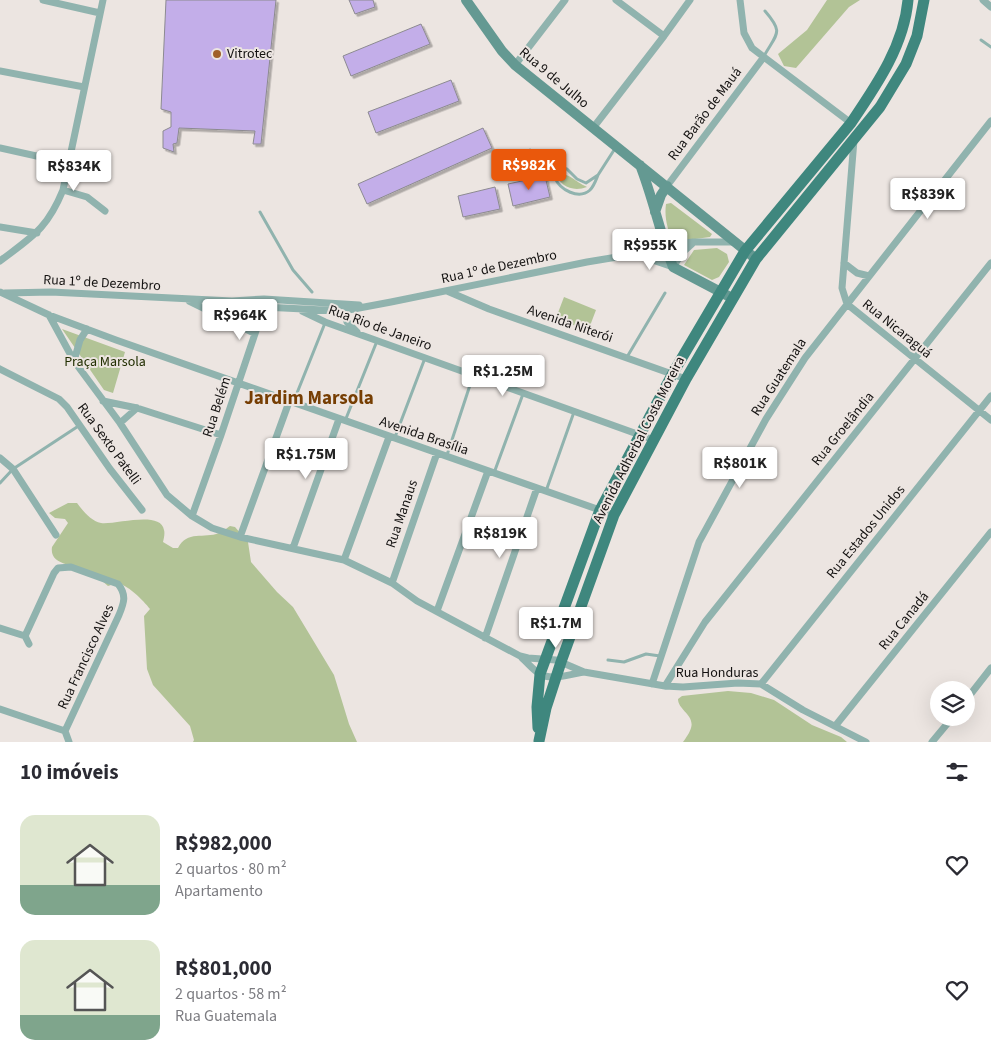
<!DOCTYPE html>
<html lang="pt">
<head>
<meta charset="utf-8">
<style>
	:root { --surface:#fff; --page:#f2f2f3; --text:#2b2b33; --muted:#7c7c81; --accent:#ea580c }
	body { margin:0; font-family:"Source Sans 3",sans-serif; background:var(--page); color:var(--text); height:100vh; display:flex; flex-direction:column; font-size:19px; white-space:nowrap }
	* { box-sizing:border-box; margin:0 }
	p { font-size:16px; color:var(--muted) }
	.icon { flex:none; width:28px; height:28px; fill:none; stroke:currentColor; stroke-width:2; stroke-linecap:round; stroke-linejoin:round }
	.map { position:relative; height:742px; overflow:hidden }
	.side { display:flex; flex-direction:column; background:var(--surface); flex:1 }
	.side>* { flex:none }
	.controls { position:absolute; left:930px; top:681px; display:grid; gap:10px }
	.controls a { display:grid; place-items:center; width:45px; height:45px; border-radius:50%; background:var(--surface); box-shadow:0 5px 20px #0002; font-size:25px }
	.price { position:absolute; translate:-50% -42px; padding:0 11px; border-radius:5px; background:#fff; color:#222; font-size:16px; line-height:32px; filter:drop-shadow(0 1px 2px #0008) }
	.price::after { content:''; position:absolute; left:50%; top:30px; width:15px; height:11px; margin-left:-8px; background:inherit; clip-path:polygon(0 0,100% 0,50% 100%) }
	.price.current { background:var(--accent); color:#fff }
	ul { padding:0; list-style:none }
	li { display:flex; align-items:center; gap:15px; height:125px; padding:0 20px }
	li span { display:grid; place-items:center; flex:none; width:140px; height:100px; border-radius:15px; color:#555 }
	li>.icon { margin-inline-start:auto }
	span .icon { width:60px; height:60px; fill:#fffc; stroke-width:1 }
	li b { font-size:21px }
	h2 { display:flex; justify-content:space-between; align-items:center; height:60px; padding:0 20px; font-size:21px }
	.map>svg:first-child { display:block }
	.green { fill:#b2c396 }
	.building { fill:#c3aee9; stroke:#8c8a90; filter:url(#shadow) }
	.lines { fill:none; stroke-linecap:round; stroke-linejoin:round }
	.lane { stroke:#90b3ae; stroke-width:3 }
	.street { stroke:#90b3ae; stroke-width:7 }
	.secondary { stroke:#649992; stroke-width:10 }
	.primary { stroke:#3f877e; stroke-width:11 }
	.poi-dot { fill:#a06029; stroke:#ece5e1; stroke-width:2 }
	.labels { text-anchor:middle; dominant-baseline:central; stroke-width:4; stroke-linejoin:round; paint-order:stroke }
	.poi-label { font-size:14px; fill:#141211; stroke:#ece5e1; text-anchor:start }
	.street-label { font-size:14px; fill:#141211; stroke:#ece5e1 }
	.park-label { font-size:14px; fill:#222f02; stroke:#ece5e1 }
	.district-label { font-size:19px; font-weight:bold; fill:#763e03; stroke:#ece5e1 }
</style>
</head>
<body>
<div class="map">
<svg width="991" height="742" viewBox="0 0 991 742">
	<defs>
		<filter id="shadow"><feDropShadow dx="2.5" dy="2.5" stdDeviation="0" flood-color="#0004"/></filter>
	</defs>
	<rect width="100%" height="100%" fill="#ece5e1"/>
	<path class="green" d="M827 0H860L849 7 796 68 784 66 778 54 807 30Z
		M555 172C571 174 574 181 587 187 573 192 560 187 555 172Z
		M671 203 712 234 710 237 673 242C668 230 664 218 666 204Z
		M717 248 727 254 729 262 719 277 712 280 684 265 694 250Z
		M564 297 596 310 588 331 556 318Z
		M62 329 125 352 113 393 104 390Z
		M68 503H77C83 511 91 521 101 523 115 525 161 510 164 530 165 533 164 538 163 542L173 548H178C187 530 204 539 219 533 223 532 227 528 230 526L235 527 248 542 251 562 277 592 293 607 334 675 349 724 357 742H193L194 740 190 726 153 685 147 669 144 616 150 609C144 601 126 583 116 583 116 583 109 586 108 586 102 581 95 575 88 571 77 564 49 567 52 547L68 523 65 519 55 518 49 513Z
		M728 691 751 693 774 700 812 725 841 737 847 742H683C686 738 690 732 691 728 695 715 678 710 678 699L682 696Z"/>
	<path class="building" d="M166 0H276L261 144H253L255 131 179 128 177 143 173 144 174 152 163 148V131L171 127V112L161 109Z
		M349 0H373L375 7 355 14Z
		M421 24 430 44 351 76 343 56Z
		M451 80 459 101 376 133 368 112Z
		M483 128 492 148 367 204 358 184Z
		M545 176 550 197 513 206 508 184Z
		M495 187 500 209 463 217 458 196Z"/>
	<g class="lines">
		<path class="lane" d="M981 40 991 47
			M764 56C777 33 784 33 765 11
			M530 150 553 166 567 169 577 179 586 183 598 175 616 147
			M553 166C553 170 553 175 555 178 560 190 579 200 590 190 594 186 596 180 598 175
			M260 212 293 270 312 292
			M627 357 665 293
			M293 403 325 323
			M345 421 377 341
			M395 437 425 358
			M447 455 473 376
			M494 473 523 394
			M0 483 13 469 80 425
			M546 491 574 412
			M608 660 624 662 646 654 660 656"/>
		<path class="street" d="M43 0 100 13
			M616 0 664 36
			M740 0 744 33 752 48 851 123
			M983 0 991 7
			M515 65 565 0
			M0 71 84 87
			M593 128 664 36 690 0
			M854 140 842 288 847 304 991 420
			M0 148 68 163
			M667 186 763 58
			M63 190 87 197 105 211
			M0 227 37 233
			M635 254 673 267 682 253 692 244
			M0 261C33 236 47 229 63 190L103 0
			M844 263 857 273 869 276
			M447 291 489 309 686 379
			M0 292 49 315 116 340 614 515
			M5 293 51 292 232 301 264 299 359 305
			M189 301 254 333
			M232 301 264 307 343 311 391 302 587 262 635 254 665 246 693 242H734
			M343 308 347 322 357 332
			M302 311 325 322 654 440
			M49 315 74 361 120 423 167 495 192 516 212 528 240 537 344 560 392 583 417 601 520 656 528 658 556 660 584 672 665 686 683 687 738 683 761 684 803 710 866 742
			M74 361 80 340 87 329
			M0 369 59 399 67 407 110 469 142 510
			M103 401 137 408 221 435
			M120 423 137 408
			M0 458 13 469 56 535
			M192 516 221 435 264 307 267 306
			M240 537 289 402
			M293 548 339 419
			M344 560 389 437
			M392 583 437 453
			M437 611 488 471
			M0 628 25 636
			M485 638 537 488
			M29 644 25 636 54 573 58 568 71 567 118 584C127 595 124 603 119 615L65 731 69 742
			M522 658C528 663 533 670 540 674 551 681 572 674 584 672
			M652 684 699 542 766 419 805 358 991 121
			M761 684 991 396
			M665 686 705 622 991 263
			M966 700 991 668
			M0 709 65 731
			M836 725 991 532
			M932 742 952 718"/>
		<path class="secondary" d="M466 0 502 51 515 65 756 259
			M640 165C653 198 660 233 673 267L732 298
			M655 212 661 195 667 186"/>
		<path class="primary" d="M538 728 537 707 540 674 600 510 673 373 745 251 851 123C876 86 904 46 908 0
			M539 741 546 708 561 662 614 515 686 379 756 259 880 107 906 64 917 36 924 0"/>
	</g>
	<circle class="poi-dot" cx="217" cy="54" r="5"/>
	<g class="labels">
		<g class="poi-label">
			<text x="227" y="54">Vitrotec</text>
		</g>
		<g class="street-label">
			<text transform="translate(554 78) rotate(40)">Rua 9 de Julho</text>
			<text transform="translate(705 114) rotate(-53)">Rua Barão de Mauá</text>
			<text transform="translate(499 267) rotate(-12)">Rua 1º de Dezembro</text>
			<text transform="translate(102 283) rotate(3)">Rua 1º de Dezembro</text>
			<text transform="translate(570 324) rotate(19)">Avenida Niterói</text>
			<text transform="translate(380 328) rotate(20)">Rua Rio de Janeiro</text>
			<text transform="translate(897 329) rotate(39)">Rua Nicaraguá</text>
			<text transform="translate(779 377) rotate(-57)">Rua Guatemala</text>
			<text transform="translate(217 407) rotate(-72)">Rua Belém</text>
			<text transform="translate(843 429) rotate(-51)">Rua Groelândia</text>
			<text transform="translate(424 436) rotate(19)">Avenida Brasília</text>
			<text transform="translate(639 440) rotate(-63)">Avenida Adherbal Costa Moreira</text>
			<text transform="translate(109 444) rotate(54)">Rua Sexto Patelli</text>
			<text transform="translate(402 514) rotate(-71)">Rua Manaus</text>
			<text transform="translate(866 532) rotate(-51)">Rua Estados Unidos</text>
			<text transform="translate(904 621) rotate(-51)">Rua Canadá</text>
			<text transform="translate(86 657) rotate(-65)">Rua Francisco Alves</text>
			<text x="717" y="673">Rua Honduras</text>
		</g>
		<g class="park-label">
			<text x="105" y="362">Praça Marsola</text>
		</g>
		<g class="district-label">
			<text x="309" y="398">Jardim Marsola</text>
		</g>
	</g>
</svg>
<div class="controls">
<a><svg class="icon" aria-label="layers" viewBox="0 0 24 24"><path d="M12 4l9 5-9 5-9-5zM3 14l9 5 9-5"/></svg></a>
</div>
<b class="price current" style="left:529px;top:191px">R$982K</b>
<b class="price" style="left:74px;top:192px">R$834K</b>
<b class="price" style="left:928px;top:220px">R$839K</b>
<b class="price" style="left:650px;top:271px">R$955K</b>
<b class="price" style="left:240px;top:341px">R$964K</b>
<b class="price" style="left:503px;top:397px">R$1.25M</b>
<b class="price" style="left:306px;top:480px">R$1.75M</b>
<b class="price" style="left:740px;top:489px">R$801K</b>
<b class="price" style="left:500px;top:559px">R$819K</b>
<b class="price" style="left:556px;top:649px">R$1.7M</b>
</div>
<section class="side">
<h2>10 imóveis<svg class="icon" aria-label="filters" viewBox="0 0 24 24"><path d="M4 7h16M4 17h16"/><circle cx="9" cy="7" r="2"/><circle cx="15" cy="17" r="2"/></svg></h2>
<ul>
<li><span style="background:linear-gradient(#dfe7d0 70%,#7fa58c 0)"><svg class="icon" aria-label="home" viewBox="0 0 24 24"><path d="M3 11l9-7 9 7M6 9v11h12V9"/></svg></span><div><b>R$982,000</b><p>2 quartos · 80 m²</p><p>Apartamento</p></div><svg class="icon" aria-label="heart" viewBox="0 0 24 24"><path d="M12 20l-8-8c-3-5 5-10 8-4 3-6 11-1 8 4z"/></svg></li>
<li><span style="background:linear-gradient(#dfe7d0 75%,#7fa58c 0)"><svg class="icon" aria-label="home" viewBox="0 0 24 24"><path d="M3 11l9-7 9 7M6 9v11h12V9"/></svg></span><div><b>R$801,000</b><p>2 quartos · 58 m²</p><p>Rua Guatemala</p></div><svg class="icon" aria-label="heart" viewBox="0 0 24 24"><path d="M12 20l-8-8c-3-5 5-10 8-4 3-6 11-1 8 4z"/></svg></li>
</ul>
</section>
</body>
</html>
